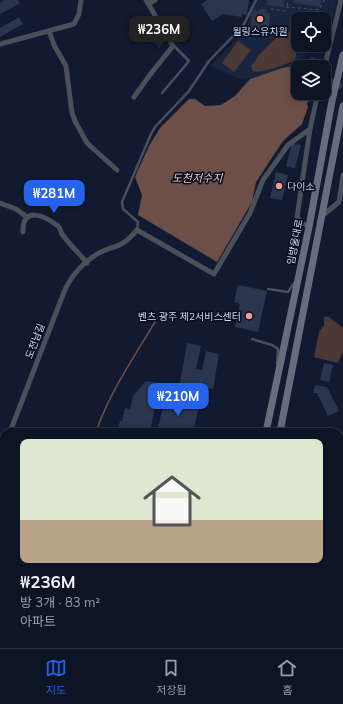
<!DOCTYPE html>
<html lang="ko">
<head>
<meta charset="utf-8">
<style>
	:root { --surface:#0d1424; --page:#1b2131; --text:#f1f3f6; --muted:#9a9ea6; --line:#2d3341; --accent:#2563eb }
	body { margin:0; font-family:Mulish,"Noto Sans KR",sans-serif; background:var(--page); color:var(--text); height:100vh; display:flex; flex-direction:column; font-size:15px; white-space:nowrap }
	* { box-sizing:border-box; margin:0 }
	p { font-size:13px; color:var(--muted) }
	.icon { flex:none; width:22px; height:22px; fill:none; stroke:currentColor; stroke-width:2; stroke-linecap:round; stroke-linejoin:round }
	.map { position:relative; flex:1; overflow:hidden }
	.sheet { position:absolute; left:0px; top:428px; width:343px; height:220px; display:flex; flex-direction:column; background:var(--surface); border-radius:12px 12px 0 0; box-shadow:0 2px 10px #0003,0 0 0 1px var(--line) }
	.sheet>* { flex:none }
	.buttons { position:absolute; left:291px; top:12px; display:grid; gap:8px }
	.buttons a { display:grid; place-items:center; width:40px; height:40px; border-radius:8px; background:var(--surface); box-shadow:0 2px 10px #0003,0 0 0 1px var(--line); font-size:20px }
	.price { position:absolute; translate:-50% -34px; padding:0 9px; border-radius:8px; background:var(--accent); color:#fff; font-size:13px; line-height:26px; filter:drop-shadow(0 1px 2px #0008) }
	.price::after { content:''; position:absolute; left:50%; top:24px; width:12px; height:9px; margin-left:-6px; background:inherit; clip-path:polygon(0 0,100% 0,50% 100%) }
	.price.selected { background:#222; color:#fff }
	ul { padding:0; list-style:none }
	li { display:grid; align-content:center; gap:8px; height:212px; padding:0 20px }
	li+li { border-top:1px solid var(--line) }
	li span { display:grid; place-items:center; height:124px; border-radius:8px; color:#555 }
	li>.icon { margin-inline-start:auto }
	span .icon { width:72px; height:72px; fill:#fffc; stroke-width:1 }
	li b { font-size:17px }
	.menu { display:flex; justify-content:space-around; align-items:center; height:56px; border-top:1px solid var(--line); background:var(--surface); font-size:11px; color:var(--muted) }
	.menu a { display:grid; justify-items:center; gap:2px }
	.menu .selected { color:var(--accent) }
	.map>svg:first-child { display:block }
	.built { fill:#19243f }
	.green { fill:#4c3834 }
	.water { fill:#6c4f49 }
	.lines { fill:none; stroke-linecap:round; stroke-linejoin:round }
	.stream { stroke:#6c4f49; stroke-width:1.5 }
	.building { fill:#2b354e }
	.street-tunnel { stroke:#2e374c; stroke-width:5; stroke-dasharray:5 2.5; stroke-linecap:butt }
	.path { stroke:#4e566a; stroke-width:1; stroke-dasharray:3 3; stroke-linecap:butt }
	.lane { stroke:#4b4f5a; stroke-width:2.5 }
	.street { stroke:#4b4f5a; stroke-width:5 }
	.secondary { stroke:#656d7e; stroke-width:7 }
	.poi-dot { fill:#f49d8c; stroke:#081026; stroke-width:1.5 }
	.labels { text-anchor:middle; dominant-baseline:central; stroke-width:3.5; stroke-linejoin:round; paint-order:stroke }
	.poi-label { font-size:10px; fill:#d3daea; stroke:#081026 }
	.street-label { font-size:10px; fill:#d3daea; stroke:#081026 }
	.water-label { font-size:11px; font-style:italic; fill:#fec2b5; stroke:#081026 }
</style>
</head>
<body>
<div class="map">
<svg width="343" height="648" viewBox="0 0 343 648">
	<rect width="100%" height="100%" fill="#111a30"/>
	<path class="built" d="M256 0H337L332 20 324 38V19H298V45H319L315 48 297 60 293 66 243 80 210 66 247 29 251 9Z
		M339 623 343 624V648H245L246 644 266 647 273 644H339Z
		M148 644H209L208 648H146Z"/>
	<path class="green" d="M283 31 298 32V44L295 60C288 64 260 74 253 71L251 67 258 56Z
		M238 41 251 50 234 72 222 63Z
		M324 317H329L343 328V351L338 363 314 357 319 332 324 325Z"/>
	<path class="water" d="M293 66 297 72 298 93H304L312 97 307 103 308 107 302 124 283 141 256 182 252 202 217 262 138 215 142 195 135 177 149 146 160 128 189 99H195L205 106 221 105 235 96 250 79 282 68Z"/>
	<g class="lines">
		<path class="stream" d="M96 432C110 391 136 354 158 317
			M33 648V644"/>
	</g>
	<path class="building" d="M5 0H18L20 3 0 14V3Z
		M207 0H249L247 15 242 14V17L223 14 212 21 201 4Z
		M267 0H284V7L266 5Z
		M294 0H321L320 7 293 3Z
		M260 9H266L267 13H270L269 26 261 32 250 31 252 10 259 11Z
		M19 17 23 24 0 37V28Z
		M315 57 317 67H312L310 58Z
		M292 143 301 145 295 168 286 166Z
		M276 172 288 175 282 200 270 198Z
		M238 285 267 291 258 332 235 327 240 304 234 302Z
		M187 343 201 346 196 369 202 370 206 351 219 354 213 389 180 383Z
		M324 363 333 365 329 382 320 380Z
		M146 381 156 383 153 397H157L150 432H117L120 421H122L125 408 130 409 133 396Z
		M315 385 327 387 339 411 328 416 317 393H313Z
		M165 398 199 407 193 432H157Z
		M340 624 343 625V632L339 631Z
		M157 644H185L184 648H156Z"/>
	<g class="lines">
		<path class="street-tunnel" d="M325 76 343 88"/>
		<path class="path" d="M287 6 288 0
			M271 9 286 11 287 7 319 10 324 0
			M339 484 343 483
			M339 527H343"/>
		<path class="lane" d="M162 93 189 61 174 46
			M137 230 138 222 123 209 122 202 151 134 155 127 189 91 209 61 243 26 256 0
			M268 289 288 292 294 283
			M252 339 272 345 278 349 277 364
			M339 554 343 555
			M327 644 333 648
			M279 648 292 644"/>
		<path class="street" d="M148 4 155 0
			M49 31 54 45 66 66 72 113 75 121 87 143 117 170
			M0 44 74 24 79 14 81 0
			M324 69 341 0
			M324 76H325
			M134 97 152 72 173 46 146 0
			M0 203 16 209 27 217
			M322 216 339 202 343 175
			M309 227 301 222 297 217 310 129 318 93
			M23 232C22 206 44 215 58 226 61 228 60 231 62 234 69 244 79 253 87 263
			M10 432 64 292C71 275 86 259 103 251 121 244 123 246 137 230L214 274 250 213 263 180 288 145 310 129
			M0 459 4 448
			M0 554H4
			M339 581 343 582
			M86 644V648"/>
		<path class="secondary" d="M266 432 309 227 332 101 343 55
			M280 432 343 106
			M224 648 225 644
			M237 648 238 644"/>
	</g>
	<g class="poi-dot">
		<circle cx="260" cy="19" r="4"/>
		<circle cx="279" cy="186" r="4"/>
		<circle cx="249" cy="316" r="4"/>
	</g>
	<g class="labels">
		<g class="poi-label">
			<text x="260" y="31">윌링스유치원</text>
			<text x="287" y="186" text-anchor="start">다이소</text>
			<text x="241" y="316" text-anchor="end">벤츠 광주 제2서비스센터</text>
		</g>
		<g class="street-label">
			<text transform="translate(295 242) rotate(-79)">임방울대로</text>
			<text transform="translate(35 341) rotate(-69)">도천남길</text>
		</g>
		<g class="water-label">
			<text x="197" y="178">도천저수지</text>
		</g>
	</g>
</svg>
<div class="buttons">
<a><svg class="icon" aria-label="locate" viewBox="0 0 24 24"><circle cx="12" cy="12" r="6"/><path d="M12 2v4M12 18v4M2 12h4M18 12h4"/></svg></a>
<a><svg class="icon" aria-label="layers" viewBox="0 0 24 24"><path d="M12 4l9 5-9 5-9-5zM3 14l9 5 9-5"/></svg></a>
</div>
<b class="price selected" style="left:159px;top:50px">₩236M</b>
<b class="price" style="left:54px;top:214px">₩281M</b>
<b class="price" style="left:178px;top:417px">₩210M</b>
<section class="sheet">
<ul>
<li><span style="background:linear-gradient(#dfe7d0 65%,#b9a48a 0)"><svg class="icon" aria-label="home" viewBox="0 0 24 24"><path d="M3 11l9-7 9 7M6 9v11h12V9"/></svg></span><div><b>₩236M</b><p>방 3개 · 83 m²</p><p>아파트</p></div></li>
</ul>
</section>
</div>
<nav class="menu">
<a class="selected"><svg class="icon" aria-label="map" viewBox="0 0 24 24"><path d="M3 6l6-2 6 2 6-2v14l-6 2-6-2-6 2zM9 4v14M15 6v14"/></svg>지도</a>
<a><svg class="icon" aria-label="saved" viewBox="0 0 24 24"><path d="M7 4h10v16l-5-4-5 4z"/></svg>저장됨</a>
<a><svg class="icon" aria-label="home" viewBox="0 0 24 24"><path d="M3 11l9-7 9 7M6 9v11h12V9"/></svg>홈</a>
</nav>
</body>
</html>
